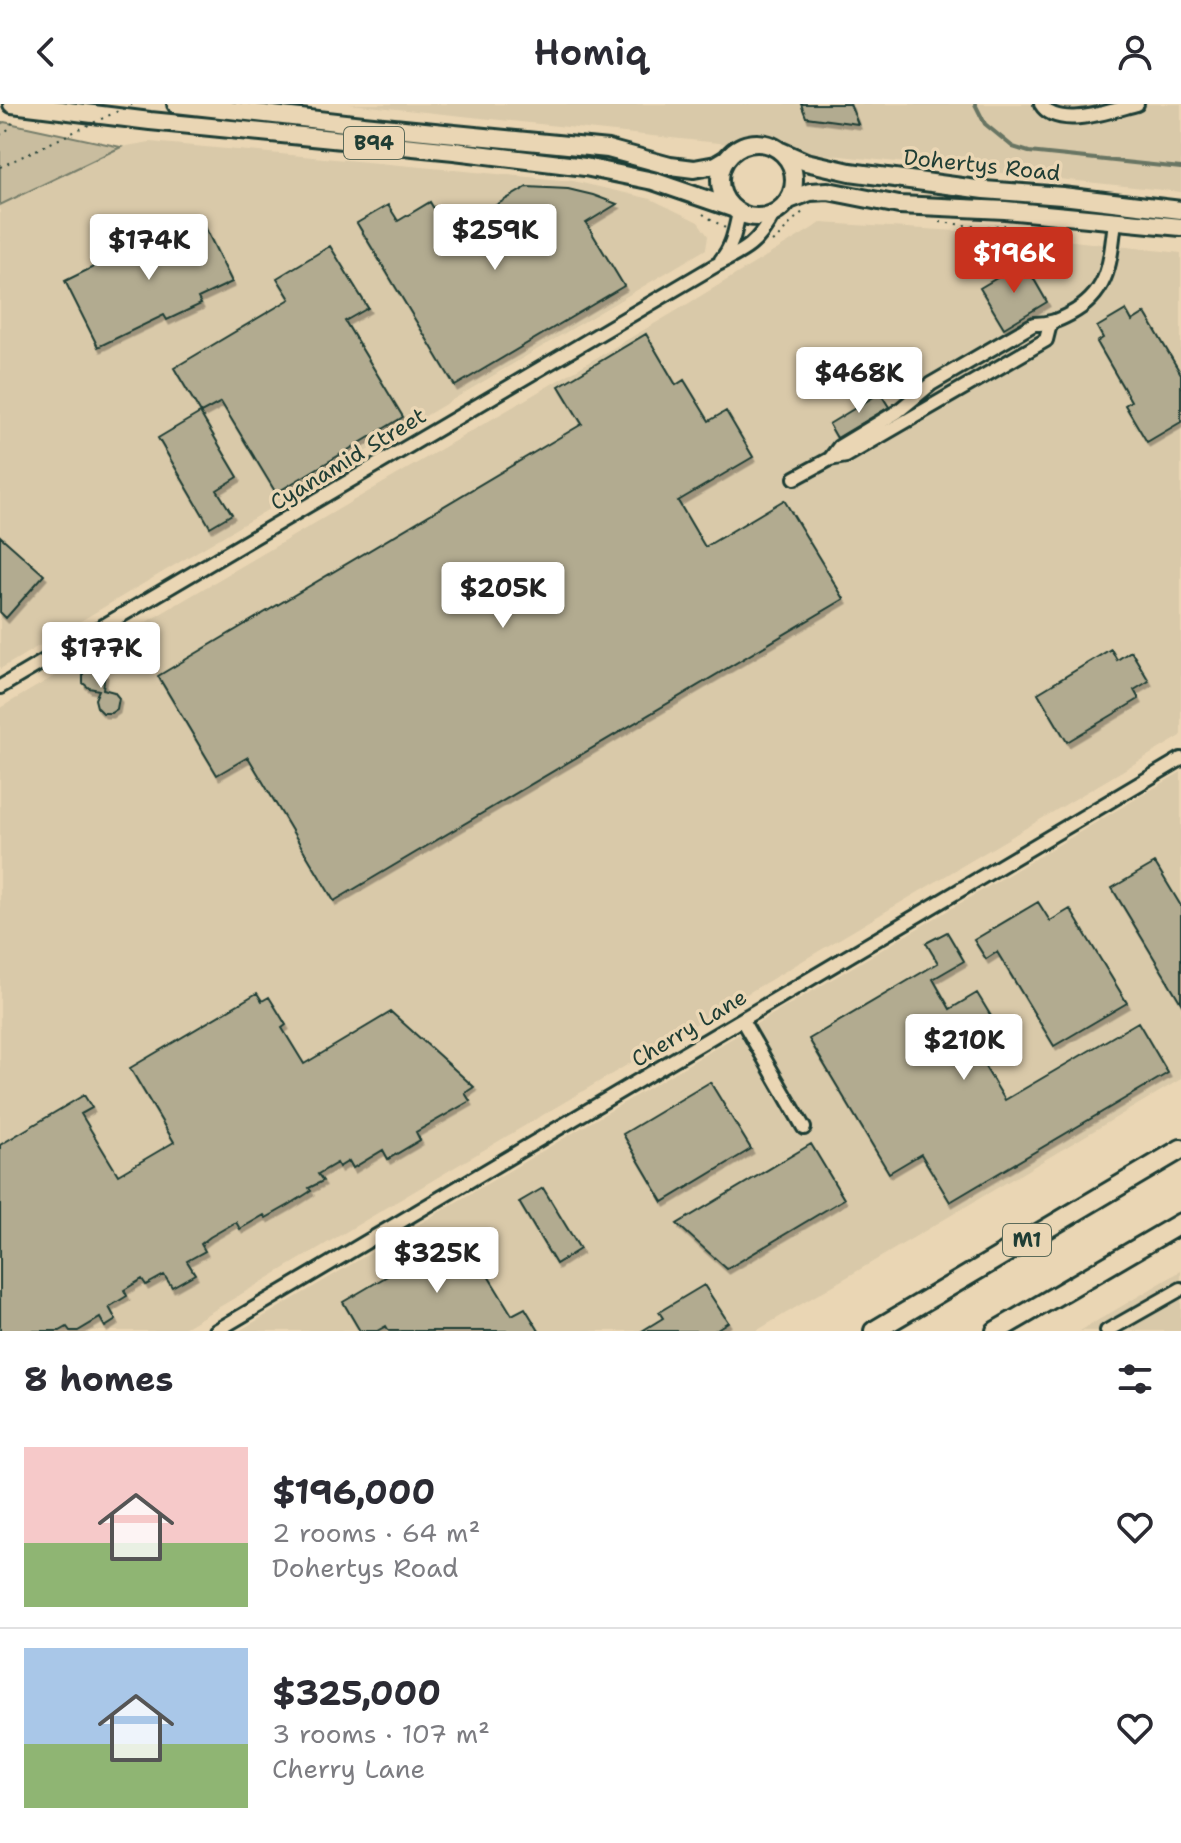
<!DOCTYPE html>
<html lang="en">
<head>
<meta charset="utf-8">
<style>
	:root { --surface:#fff; --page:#f2f2f3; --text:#2b2b33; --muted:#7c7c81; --line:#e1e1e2; --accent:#c8321e }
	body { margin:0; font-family:"Shantell Sans",sans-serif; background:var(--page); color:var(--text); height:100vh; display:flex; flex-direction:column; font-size:30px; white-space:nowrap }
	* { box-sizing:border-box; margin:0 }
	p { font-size:26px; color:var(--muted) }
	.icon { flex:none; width:44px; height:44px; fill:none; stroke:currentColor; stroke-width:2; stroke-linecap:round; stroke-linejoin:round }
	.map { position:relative; height:1227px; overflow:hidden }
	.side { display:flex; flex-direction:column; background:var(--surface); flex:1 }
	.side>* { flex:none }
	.price { position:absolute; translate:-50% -68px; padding:0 18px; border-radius:8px; background:#fff; color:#222; font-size:26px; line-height:52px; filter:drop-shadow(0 2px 4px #0008) }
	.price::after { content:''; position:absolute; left:50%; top:48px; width:24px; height:18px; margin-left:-12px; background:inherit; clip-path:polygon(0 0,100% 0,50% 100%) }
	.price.on { background:var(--accent); color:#fff }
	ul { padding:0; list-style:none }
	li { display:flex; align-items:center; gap:24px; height:200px; padding:0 24px }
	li+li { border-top:2px solid var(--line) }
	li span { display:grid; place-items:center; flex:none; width:224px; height:160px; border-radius:0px; color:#555 }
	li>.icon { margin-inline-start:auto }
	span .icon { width:96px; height:96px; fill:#fffc; stroke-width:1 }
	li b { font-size:34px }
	h2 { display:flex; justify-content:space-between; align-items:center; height:96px; padding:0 24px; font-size:34px }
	header { display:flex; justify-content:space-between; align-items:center; height:104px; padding:0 24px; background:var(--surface); font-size:36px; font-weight:600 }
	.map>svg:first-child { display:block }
	.built { fill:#d9c9a9 }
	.green { fill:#c9bd9f; stroke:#747d6a; stroke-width:2 }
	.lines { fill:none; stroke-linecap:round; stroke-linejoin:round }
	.stream { stroke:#687563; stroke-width:4 }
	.building { fill:#b2ab90; stroke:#1f3d34; stroke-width:2; filter:url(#shadow) }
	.minor-casing { stroke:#1f3d34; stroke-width:18 }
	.major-casing { stroke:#1f3d34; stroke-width:22 }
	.highway-casing { stroke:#1f3d34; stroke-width:24 }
	.path { stroke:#1f3d34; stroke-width:2; stroke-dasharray:2 6; stroke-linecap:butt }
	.minor { stroke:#ead6b4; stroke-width:12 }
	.major { stroke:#ead6b4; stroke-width:16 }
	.highway { stroke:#ead6b4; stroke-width:18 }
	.path-bridge { stroke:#1f3d34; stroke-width:2; stroke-dasharray:2 6; stroke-linecap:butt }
	.labels { text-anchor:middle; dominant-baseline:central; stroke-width:7; stroke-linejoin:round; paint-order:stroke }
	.shield { fill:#ead6b4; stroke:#5c6b5a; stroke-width:2 }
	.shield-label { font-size:20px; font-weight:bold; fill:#1f3d34 }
	.street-label { font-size:22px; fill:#1f3d34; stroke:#ead6b4 }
</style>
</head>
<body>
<header><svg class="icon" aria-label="back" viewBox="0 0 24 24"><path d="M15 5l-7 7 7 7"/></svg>Homiq<svg class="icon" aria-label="person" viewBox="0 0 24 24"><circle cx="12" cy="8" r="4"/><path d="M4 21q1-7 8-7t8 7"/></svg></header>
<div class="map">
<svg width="1181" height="1227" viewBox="0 0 1181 1227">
	<defs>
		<filter id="shadow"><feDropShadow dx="2.5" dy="4.5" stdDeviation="0" flood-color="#0004"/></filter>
	</defs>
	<rect width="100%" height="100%" fill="#ead6b4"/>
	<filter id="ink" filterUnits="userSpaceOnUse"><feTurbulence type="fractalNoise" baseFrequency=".0125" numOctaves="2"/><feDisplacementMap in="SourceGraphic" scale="16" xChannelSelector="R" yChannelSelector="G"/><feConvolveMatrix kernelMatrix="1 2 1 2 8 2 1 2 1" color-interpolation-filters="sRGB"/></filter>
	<g filter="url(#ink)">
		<path class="built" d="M350 0H1181V88Z
			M150 38 573 77 651 95 698 118 708 132 706 145 0 565V101L121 43Z
			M821 119 1010 130 1181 149V632L179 1227H0V604L671 210Z
			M1181 668V975L756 1227H239Z
			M1181 1167V1227H1080Z"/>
		<path class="green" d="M4 18 121 43 0 101V20Z"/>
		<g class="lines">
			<path class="stream" d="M975 0 985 20 1013 43 1029 48 1181 64"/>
		</g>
		<path class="building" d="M801 0H850L858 20 806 13Z
			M527 83 568 85 593 91 617 100 586 119 624 182 455 282 357 119 388 101 398 117 430 98 448 129Z
			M199 111 232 178 198 194 201 200 167 216 164 211 98 243 65 177Z
			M330 142 368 204 345 217 403 313 276 389 221 298 201 309 174 264 290 195 277 174Z
			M1024 158 1047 198 1004 224 980 184Z
			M1126 206 1132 217 1145 209 1181 270V318L1147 338 1125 301 1131 297 1097 238 1103 234 1097 223Z
			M646 230 676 281 684 276 709 317 726 307 753 353 678 397 705 443 784 396 844 495 334 797 248 653 217 671 158 572 582 320 559 282Z
			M880 289 889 303 837 334 829 320Z
			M200 309 238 373 217 386 232 410 210 423 158 334Z
			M0 432 44 471 6 514 0 508Z
			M1111 545 1117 556 1131 547 1149 577 1134 586 1139 595 1067 638 1038 589Z
			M93 561 100 563 105 569 103 585 114 588 119 594 117 605 111 609H103L97 603 95 595 99 586 89 584 83 579V567Z
			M1155 759 1181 802V899L1112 784Z
			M1038 798 1050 817 1070 805 1127 899 1054 942 997 848 986 855 974 836Z
			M947 828 964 857 933 875 950 905 977 889 1003 932 976 948 1005 996 1138 918 1168 969 950 1098 921 1050 889 1069 809 935 938 859 926 839Z
			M257 889 262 897 269 893 286 921 282 924 304 960 391 908 474 983 465 989 470 997 416 1028 420 1036 388 1055 383 1046 353 1064 349 1057 339 1063 337 1059 318 1070 323 1077 309 1084 311 1087 289 1101 266 1114 264 1111 240 1125 236 1118 210 1133 201 1140 205 1147 187 1157 195 1170 172 1183 164 1171 146 1181 142 1175 124 1186 127 1192 109 1203 116 1216 105 1223 100 1214 78 1227H70L67 1223 60 1227H0V1041L84 991 92 1004 81 1010 118 1071 174 1038 130 964Z
			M710 978 751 1045 663 1098 623 1030Z
			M811 1040 844 1095 727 1165 677 1120Z
			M543 1084 580 1145 556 1160 519 1098Z
			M466 1126 486 1160 482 1162 512 1211 525 1204 539 1227H389L386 1222 377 1227H360L343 1198 401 1164 396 1155 414 1144 420 1154Z
			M704 1181 728 1218 714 1227H642L663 1214 659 1208Z"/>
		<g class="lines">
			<g class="minor-casing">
				<path id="minor" d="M1041 0C1057 27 1113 6 1137 0
					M721 156C733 142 735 126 739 109
					M830 355 839 343 897 308 931 280 1034 220C1049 220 1057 217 1070 210 1110 189 1110 157 1115 117
					M795 374 830 355 846 352 1046 236 1050 220
					M0 583 716 161C746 146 758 140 774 109
					M742 916 804 1024
					M216 1227 1181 655
					M1107 1227 1181 1185"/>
			</g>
			<g class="major-casing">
				<path id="major" d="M12 0 150 17 454 47 585 63 653 77 732 104
					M176 0 363 21 608 45 670 62 694 65 716 61 726 55
					M720 76a37 37 0 1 1 74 0a37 37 0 1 1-74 0Z
					M781 47 806 58 850 68 984 86 1062 92 1181 106
					M789 96 810 88 828 87 899 101 1005 106 1181 123"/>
			</g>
			<g class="highway-casing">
				<path id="highway" d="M874 1227 1181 1045
					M996 1227 1181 1119"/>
			</g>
			<path class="path" d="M0 31 10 24 14 14
				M703 110 725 124
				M940 118 981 123 1005 121
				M772 138C785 129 791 115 805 107"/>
			<use href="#minor" class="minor"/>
			<use href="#major" class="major"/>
			<use href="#highway" class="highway"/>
			<path class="path-bridge" d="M0 63 133 0"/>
		</g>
	</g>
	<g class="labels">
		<g class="shield">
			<rect x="344" y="23" width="60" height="32" rx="6"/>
			<rect x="1003" y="1120" width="48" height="32" rx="6"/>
		</g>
		<g class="shield-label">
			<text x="374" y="39">B94</text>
			<text x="1027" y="1136">M1</text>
		</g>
		<g class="street-label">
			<text transform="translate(982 61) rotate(6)">Dohertys Road</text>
			<text transform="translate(348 355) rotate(-31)">Cyanamid Street</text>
			<text transform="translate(689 924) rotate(-31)">Cherry Lane</text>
		</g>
	</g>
</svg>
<b class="price" style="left:495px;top:168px">$259K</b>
<b class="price" style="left:149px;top:178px">$174K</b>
<b class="price on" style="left:1014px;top:191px">$196K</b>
<b class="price" style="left:859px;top:311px">$468K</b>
<b class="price" style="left:503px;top:526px">$205K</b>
<b class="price" style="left:101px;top:586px">$177K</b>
<b class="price" style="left:964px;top:978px">$210K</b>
<b class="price" style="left:437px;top:1191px">$325K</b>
</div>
<section class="side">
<h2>8 homes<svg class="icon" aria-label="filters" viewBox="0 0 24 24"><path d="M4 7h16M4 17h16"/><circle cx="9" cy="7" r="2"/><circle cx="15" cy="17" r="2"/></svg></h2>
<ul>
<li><span style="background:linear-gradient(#f6c9c9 60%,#8fb573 0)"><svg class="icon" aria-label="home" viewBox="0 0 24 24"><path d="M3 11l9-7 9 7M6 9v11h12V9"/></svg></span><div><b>$196,000</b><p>2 rooms · 64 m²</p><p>Dohertys Road</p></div><svg class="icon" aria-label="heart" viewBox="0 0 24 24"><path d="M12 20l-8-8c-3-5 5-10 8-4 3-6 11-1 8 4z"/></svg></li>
<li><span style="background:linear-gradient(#a9c7e8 60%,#8fb573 0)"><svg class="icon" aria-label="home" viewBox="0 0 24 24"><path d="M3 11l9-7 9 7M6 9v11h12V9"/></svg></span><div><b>$325,000</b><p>3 rooms · 107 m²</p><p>Cherry Lane</p></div><svg class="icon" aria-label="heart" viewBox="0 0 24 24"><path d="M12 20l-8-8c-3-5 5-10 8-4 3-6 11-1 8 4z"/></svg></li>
</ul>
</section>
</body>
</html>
